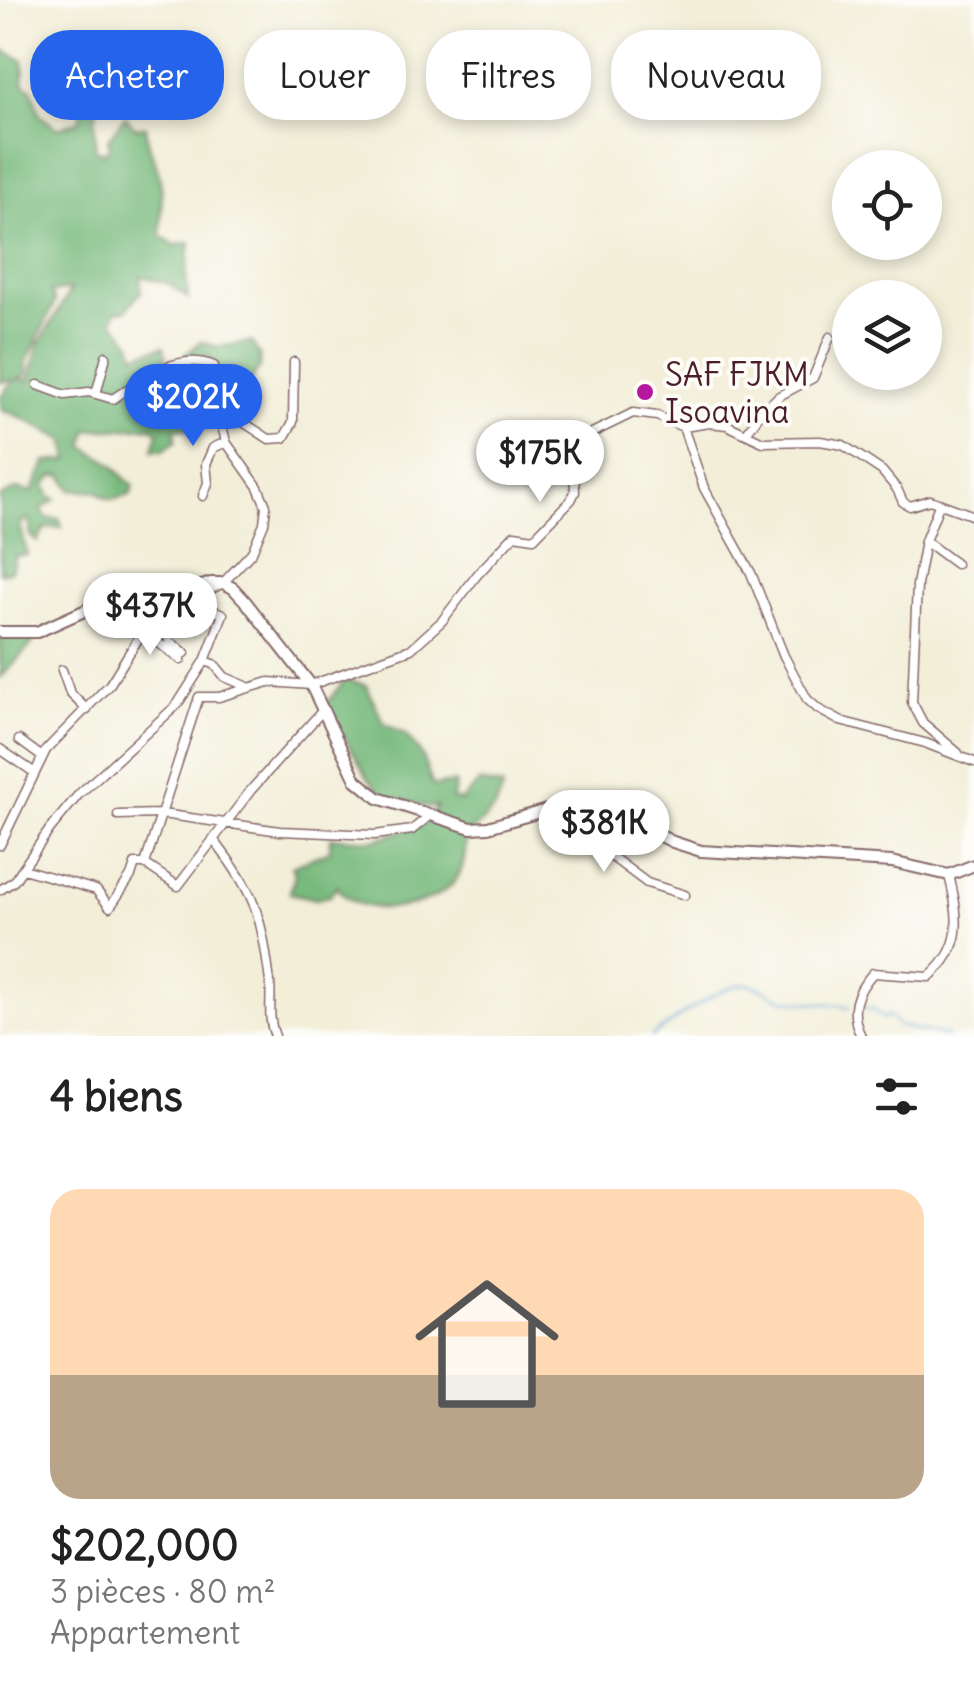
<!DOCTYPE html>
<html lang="fr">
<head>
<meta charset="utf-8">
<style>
	:root { --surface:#fff; --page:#f2f2f2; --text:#222; --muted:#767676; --line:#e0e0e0; --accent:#2563eb }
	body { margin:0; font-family:Delius,sans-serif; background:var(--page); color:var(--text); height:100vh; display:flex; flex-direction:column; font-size:38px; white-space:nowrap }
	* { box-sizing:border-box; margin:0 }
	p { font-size:32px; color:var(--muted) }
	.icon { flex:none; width:55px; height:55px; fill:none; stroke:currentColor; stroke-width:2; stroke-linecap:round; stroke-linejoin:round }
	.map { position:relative; height:1036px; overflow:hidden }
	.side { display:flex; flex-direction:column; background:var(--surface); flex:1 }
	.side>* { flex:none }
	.hud { position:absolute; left:30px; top:30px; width:915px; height:90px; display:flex; gap:20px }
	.buttons { position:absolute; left:832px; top:150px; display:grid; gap:20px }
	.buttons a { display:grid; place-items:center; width:110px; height:110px; border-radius:50%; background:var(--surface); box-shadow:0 5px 15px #0003; font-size:50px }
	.price { position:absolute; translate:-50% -85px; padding:0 22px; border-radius:35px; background:#fff; color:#222; font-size:32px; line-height:65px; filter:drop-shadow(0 2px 5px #0008) }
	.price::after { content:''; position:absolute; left:50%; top:60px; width:30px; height:22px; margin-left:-15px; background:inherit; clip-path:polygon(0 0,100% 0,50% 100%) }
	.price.current { background:var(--accent); color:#fff }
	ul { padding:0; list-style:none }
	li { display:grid; align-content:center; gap:20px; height:530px; padding:0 50px }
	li+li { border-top:2px solid var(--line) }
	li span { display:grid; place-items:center; height:310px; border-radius:30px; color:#555 }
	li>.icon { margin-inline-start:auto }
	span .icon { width:180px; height:180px; fill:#fffc; stroke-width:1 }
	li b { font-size:42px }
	h2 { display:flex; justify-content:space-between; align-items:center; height:120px; padding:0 50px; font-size:42px }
	.pill { padding:0 35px; border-radius:40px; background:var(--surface); box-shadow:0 5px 15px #0003; font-size:35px; line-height:90px }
	.pill.current { background:var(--accent); color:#fff }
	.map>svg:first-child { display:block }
	.forest { fill:#78ba7e; stroke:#616c54; stroke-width:2.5; fill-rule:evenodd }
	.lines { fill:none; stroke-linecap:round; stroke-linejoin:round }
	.stream { stroke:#5fa3d4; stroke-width:2.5 }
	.minor-casing { stroke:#856768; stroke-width:11 }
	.major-casing { stroke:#856768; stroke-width:14 }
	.minor { stroke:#fff; stroke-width:8 }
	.major { stroke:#fff; stroke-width:10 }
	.poi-dot { fill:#b5179e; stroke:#fdfcf7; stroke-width:4 }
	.labels { text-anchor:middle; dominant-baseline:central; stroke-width:8; stroke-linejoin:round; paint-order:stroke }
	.poi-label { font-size:32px; fill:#4a1f2b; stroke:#fdfcf7; text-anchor:start }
</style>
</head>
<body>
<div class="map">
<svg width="974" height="1036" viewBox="0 0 974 1036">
	<rect width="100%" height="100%" fill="#fdfcf7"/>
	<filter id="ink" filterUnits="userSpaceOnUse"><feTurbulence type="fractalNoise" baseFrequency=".01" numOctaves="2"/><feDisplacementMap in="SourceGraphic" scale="20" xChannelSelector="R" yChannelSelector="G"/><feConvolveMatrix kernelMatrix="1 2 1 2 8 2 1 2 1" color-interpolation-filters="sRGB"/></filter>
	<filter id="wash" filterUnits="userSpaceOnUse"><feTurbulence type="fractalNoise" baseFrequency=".0048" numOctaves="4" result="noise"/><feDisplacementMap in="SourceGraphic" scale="40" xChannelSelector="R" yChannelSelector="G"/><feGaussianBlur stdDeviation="2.25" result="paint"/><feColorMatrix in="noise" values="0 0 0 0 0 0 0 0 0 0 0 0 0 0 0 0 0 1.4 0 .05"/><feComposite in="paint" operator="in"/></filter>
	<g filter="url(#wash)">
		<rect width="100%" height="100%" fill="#f2eed8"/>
		<path class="forest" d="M0 49C34 65 21 56 24 85L31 88 40 115 57 128 78 121 83 109 97 111C92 124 97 136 95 149L104 153 110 147 108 139 125 116 134 127H146C146 147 157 161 160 180 164 200 160 216 161 236L175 245 190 243 186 275 188 298 168 283 141 276V292L126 310 116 311 113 321 133 344 135 355 164 346 168 371 180 380 210 383 215 372 209 355 205 354 203 363 188 369 186 354 201 342 218 347 251 342 259 354 260 367 248 385 238 389 231 404 211 410 196 429 175 428 176 441 163 450H153L158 432 152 427 88 430 84 446C93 454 106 458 114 466 121 474 123 479 133 485L131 494C117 501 108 502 97 491L71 490 62 475 53 476 45 485 49 496 56 499 41 509 47 518 59 519 62 527 45 528 37 542 31 536 29 519 20 523 27 555 15 556 11 571 0 573V497L17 489 32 492 46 462 69 460 65 440C45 432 22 414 2 411L0 397 14 380 0 382ZM71 289 38 346 29 381 17 379 26 376 27 361 55 302 51 292Z
			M0 632 26 633 33 643 0 678Z
			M345 680 366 685 384 723 406 735 421 754 433 786 455 783 453 799 461 801 479 782 503 787 496 807 466 838C465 852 465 865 457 878 436 910 359 922 336 886L330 896 316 899 290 893 295 874 292 866 330 851V837L374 840 429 822 437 806 429 808 383 795 366 775 326 704Z"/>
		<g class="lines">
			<path class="stream" d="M858 1007 873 1009 883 1018 889 1016 899 1026 947 1036
				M652 1036C673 1022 721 984 746 984 759 984 769 994 781 998 804 1005 828 1001 850 1007"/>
		</g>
	</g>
	<g filter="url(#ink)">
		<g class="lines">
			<g class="minor-casing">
				<path id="minor" d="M38 385 65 395 89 392 113 399C142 379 178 351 214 366L222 413
					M96 394 106 356
					M683 427 704 488 751 573 784 656 807 699 818 709 840 721 925 743 974 762
					M746 434 759 415 779 396 813 378 830 337
					M203 496 208 483 206 464 213 448 226 442
					M939 505 925 541 917 585 912 702 923 723 958 753
					M925 541 956 564
					M161 615 172 626 169 641 185 653
					M143 631 181 660
					M205 661 214 664 225 677 246 686
					M62 670 70 693 87 710
					M19 740 42 757
					M0 749 35 773
					M537 813 588 839 647 883 685 895
					M118 815 162 814 280 831 375 835 412 830 429 816
					M213 839C256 894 261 914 270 982 272 1001 267 1018 275 1036
					M0 845 46 750 110 684 143 631 165 613 223 583 252 552 264 523 266 506 258 487 226 442 220 417 226 411 269 439 284 438 293 422 294 362
					M145 864 199 697H219L269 682 311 685 411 649 442 621 477 575 514 535 534 538 571 500 575 492 574 468 592 433 633 413 657 416 683 427 710 423 727 425 763 442 820 441 843 445 882 471 897 489 903 502 910 506 930 500 974 516
					M23 869 96 890 110 907 131 876 135 864H145L178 886 251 790 324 709
					M0 890 14 881 50 829 79 794 177 705 205 661 223 614 190 601
					M861 1036C849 1012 855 993 873 973L929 977C965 947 959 917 949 875"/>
			</g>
			<g class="major-casing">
				<path id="major" d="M0 632H37L95 606 155 602 211 583H223L233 588 246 602 311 685 356 780 378 798 471 828 488 827 571 803 592 802 673 842 701 851 892 862 949 875 974 865"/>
			</g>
			<use href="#minor" class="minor"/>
			<use href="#major" class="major"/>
		</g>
	</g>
	<circle class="poi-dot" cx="645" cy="392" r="10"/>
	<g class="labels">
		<g class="poi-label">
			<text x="665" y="374">SAF FJKM<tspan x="665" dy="37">Isoavina</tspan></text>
		</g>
	</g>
</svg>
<div class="buttons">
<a><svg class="icon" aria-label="locate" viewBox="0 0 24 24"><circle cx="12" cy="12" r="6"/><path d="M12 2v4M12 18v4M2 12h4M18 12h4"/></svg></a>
<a><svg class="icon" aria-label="layers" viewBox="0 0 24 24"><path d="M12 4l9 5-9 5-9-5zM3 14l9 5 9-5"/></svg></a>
</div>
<b class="price current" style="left:193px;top:449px">$202K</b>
<b class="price" style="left:540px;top:505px">$175K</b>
<b class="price" style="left:150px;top:658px">$437K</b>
<b class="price" style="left:604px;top:875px">$381K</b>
<div class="hud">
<a class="pill current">Acheter</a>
<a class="pill">Louer</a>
<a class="pill">Filtres</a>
<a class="pill">Nouveau</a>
</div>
</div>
<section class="side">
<h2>4 biens<svg class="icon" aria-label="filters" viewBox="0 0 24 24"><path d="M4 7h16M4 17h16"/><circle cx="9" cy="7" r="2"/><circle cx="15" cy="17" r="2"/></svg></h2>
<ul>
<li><span style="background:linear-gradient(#ffd9b3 60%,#b9a48a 0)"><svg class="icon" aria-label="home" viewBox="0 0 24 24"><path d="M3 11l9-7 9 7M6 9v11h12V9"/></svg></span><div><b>$202,000</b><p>3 pièces · 80 m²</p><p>Appartement</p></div></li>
</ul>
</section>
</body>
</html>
